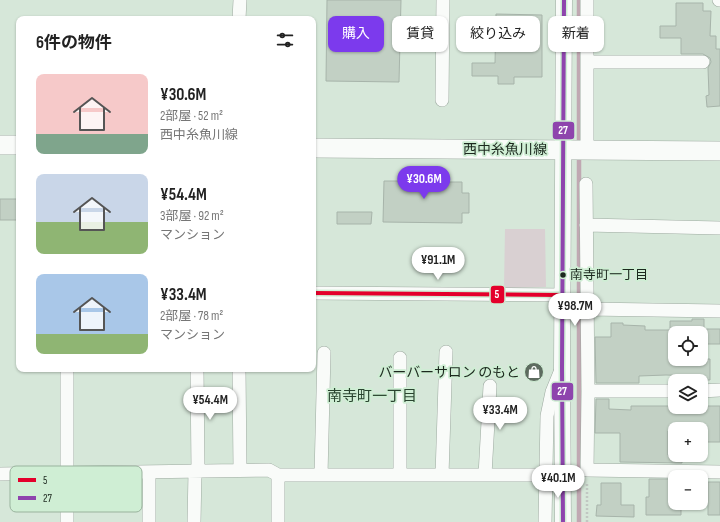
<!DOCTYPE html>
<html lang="ja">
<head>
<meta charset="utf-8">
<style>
	:root { --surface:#fff; --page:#f2f2f2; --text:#222; --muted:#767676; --accent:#7c3aed }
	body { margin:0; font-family:"Sofia Sans Condensed","Noto Sans JP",sans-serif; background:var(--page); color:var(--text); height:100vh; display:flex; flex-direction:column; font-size:15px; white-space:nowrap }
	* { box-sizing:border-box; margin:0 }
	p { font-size:13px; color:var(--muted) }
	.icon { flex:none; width:22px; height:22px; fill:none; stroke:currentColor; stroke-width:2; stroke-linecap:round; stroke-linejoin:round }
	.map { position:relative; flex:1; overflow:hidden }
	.sheet { position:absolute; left:16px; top:16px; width:300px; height:356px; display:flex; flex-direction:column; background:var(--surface); border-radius:8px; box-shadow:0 1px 3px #0004 }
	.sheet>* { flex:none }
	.hud { position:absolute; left:328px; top:16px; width:332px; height:36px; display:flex; gap:8px }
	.fabs { position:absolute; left:668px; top:326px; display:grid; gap:8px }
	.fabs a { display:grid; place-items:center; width:40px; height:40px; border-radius:8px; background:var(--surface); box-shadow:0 1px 3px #0004; font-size:20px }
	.price { position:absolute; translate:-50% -34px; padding:0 9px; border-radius:14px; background:#fff; color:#222; font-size:13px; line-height:26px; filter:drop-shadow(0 1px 2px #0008) }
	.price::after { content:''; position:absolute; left:50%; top:24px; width:12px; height:9px; margin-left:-6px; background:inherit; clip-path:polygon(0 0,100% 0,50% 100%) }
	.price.current { background:var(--accent); color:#fff }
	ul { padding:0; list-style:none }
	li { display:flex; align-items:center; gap:12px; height:100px; padding:0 20px }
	li span { display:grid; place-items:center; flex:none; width:112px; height:80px; border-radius:8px; color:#555 }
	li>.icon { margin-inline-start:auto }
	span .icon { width:48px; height:48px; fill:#fffc; stroke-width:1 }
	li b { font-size:17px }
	h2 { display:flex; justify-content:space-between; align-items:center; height:48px; padding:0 20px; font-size:17px }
	.pill { padding:0 14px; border-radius:8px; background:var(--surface); box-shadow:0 1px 3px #0004; font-size:14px; line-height:36px }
	.pill.current { background:var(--accent); color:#fff }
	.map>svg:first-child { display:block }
	.green { fill:#d9d0d2 }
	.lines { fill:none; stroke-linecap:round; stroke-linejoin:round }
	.stream { stroke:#c0a8b2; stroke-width:4.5 }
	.building { fill:#c2d0c4; stroke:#a7b4aa }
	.minor-casing { stroke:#9daaa0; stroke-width:14 }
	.tertiary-casing { stroke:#9daaa0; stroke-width:17 }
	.secondary-casing { stroke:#9daaa0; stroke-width:20 }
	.path { stroke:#c1c7c2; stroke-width:2.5; stroke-dasharray:2 2; stroke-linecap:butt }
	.minor { stroke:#f9fbf9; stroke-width:13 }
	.tertiary { stroke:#f9fbf9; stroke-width:16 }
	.secondary { stroke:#f9fbf9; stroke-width:19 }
	.bus-1-casing { stroke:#cfeed4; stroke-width:7 }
	.bus-2-casing { stroke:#cfeed4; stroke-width:7 }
	.bus-1 { stroke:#e4002b; stroke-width:4 }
	.bus-2 { stroke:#8e44ad; stroke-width:4 }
	.bus-dot { fill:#1c281e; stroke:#cfeed4; stroke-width:1.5 }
	.labels { text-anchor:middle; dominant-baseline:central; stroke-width:3.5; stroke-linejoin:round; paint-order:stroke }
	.bus-label { font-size:13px; fill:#1c281e; stroke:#cfeed4; text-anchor:start }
	.street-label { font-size:14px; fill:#1c281e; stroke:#cfeed4 }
	.poi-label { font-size:14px; fill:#1c281e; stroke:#cfeed4; text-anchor:end }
	.neighbourhood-label { font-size:15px; fill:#29442f; stroke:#cfeed4 }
	.key { fill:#cfeed4; stroke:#99b39d; stroke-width:1 }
	.key-label { font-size:11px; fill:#1c281e }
	.line-badge { stroke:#cfeed4; stroke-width:1.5 }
	.badge-label { font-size:11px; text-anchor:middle; font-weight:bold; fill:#fff }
</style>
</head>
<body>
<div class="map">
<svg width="720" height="522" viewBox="0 0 720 522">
	<rect width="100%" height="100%" fill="#d6e7d9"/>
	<path class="green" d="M505 229H545L546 287 504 288Z"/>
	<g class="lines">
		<path class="stream" d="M579 146V0
			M579 522V154"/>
	</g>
	<path class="building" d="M327 0H401L399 82 326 81Z
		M676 3H703V11H711L710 36H716V49H720V106L707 107 706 96 709 95 708 68 711 62 710 58 703 54H681V38H660V26H676Z
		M496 14 542 15V77H514V84H498V76H472V63H495Z
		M406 169H433V182H462V193H469V213H462V223L383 222 384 181H406Z
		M0 199H19V220H0Z
		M337 212H372L371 224H337Z
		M692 319H704V329H720V344H701V333H675V359H710V380H699V376L666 375 639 376V383H596L595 337H611V323H623V325L645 326V330H670V321H692Z
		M596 399H609V409L631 410V406H720V442H701V429H675V431H668V455H682V463L620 462V433H595Z
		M649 479H675V503H681V515H646V497H649Z
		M708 482H720V515H708Z
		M601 483H621V505H634V517L596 516 597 505H601Z"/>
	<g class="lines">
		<g class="minor-casing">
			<path id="minor" d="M587 0V151
				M719 0H720
				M239 19 240 0
				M588 62H703
				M442 100 443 0
				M586 184 588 391 587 470 720 472
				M586 225 720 228
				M313 293 562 295
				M587 309 720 311
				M197 369 198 472
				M239 369 240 470
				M588 391H675
				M701 391 720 390
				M0 474 269 470 278 475H545
				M321 475 324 353
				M400 475V358
				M442 475 446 352
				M485 475 490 386
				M67 522V369
				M149 522V473
				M194 522 195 472
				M278 522V475
				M545 522 547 416 552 392 561 370"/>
		</g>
		<g class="tertiary-casing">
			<path id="tertiary" d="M563 522 562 368 564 0"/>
		</g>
		<g class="secondary-casing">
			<path id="secondary" d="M0 145H19
				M313 148 720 151"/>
		</g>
		<path class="path" d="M587 522V483"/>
		<use href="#minor" class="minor"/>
		<use href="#tertiary" class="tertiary"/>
		<use href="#secondary" class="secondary"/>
		<g class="bus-1-casing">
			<path id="bus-1" d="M313 293 562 295"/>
		</g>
		<g class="bus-2-casing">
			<path id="bus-2" d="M563 522 562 368 564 0"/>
		</g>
		<use href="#bus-1" class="bus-1"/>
		<use href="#bus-2" class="bus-2"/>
	</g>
	<defs>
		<g id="shop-disc" transform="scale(1)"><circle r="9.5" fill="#5d6b5f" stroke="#cfeed4"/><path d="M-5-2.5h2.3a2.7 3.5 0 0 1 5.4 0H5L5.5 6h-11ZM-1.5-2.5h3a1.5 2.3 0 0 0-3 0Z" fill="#fff"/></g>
	</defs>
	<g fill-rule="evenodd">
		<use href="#shop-disc" x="534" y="372"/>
	</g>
	<circle class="bus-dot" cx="563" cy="275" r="3.5"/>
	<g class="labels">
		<g class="bus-label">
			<text x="570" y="275">南寺町一丁目</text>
		</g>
		<g class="street-label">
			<text x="505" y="149">西中糸魚川線</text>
		</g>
		<g class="poi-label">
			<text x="520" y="372">バーバーサロン のもと</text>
		</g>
		<g class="neighbourhood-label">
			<text x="372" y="396">南寺町一丁目</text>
		</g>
	</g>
	<rect x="10" y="466" width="132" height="46" rx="6" class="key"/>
	<rect x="18" y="478" width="18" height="4" fill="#e4002b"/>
	<rect x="18" y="496" width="18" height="4" fill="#8e44ad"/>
	<g class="key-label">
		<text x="43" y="484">5</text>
		<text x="43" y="502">27</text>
	</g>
	<g class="line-badge">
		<rect x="552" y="121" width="23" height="19" rx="4" fill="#8e44ad"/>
		<rect x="490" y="285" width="15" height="19" rx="4" fill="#e4002b"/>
		<rect x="551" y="382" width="23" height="19" rx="4" fill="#8e44ad"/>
	</g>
	<g class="badge-label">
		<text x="563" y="134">27</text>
		<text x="497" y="298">5</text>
		<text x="562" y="395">27</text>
	</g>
</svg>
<div class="fabs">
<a><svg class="icon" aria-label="locate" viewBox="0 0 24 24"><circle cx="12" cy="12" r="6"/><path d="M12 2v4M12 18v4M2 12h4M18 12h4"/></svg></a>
<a><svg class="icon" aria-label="layers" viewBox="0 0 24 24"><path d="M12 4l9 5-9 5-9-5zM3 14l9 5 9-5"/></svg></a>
<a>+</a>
<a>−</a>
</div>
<b class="price current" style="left:424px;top:200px">¥30.6M</b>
<b class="price" style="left:438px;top:281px">¥91.1M</b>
<b class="price" style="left:575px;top:327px">¥98.7M</b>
<b class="price" style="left:210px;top:421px">¥54.4M</b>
<b class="price" style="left:500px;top:431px">¥33.4M</b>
<b class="price" style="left:558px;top:499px">¥40.1M</b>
<div class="hud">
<a class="pill current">購入</a>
<a class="pill">賃貸</a>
<a class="pill">絞り込み</a>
<a class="pill">新着</a>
</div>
<section class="sheet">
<h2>6件の物件<svg class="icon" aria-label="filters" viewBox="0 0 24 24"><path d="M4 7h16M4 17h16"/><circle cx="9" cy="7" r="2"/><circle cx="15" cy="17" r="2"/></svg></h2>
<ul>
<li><span style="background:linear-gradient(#f6c9c9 75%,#7fa58c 0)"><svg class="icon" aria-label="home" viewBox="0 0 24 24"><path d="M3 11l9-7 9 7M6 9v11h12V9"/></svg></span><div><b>¥30.6M</b><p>2部屋 · 52 m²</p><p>西中糸魚川線</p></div></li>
<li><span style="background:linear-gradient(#c9d6e8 60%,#8fb573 0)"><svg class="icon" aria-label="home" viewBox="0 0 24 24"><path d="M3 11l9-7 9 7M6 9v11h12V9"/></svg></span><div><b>¥54.4M</b><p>3部屋 · 92 m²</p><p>マンション</p></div></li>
<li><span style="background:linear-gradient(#a9c7e8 75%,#8fb573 0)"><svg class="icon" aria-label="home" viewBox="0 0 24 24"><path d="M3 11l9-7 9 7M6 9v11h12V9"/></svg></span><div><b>¥33.4M</b><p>2部屋 · 78 m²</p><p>マンション</p></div></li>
</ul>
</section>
</div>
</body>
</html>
